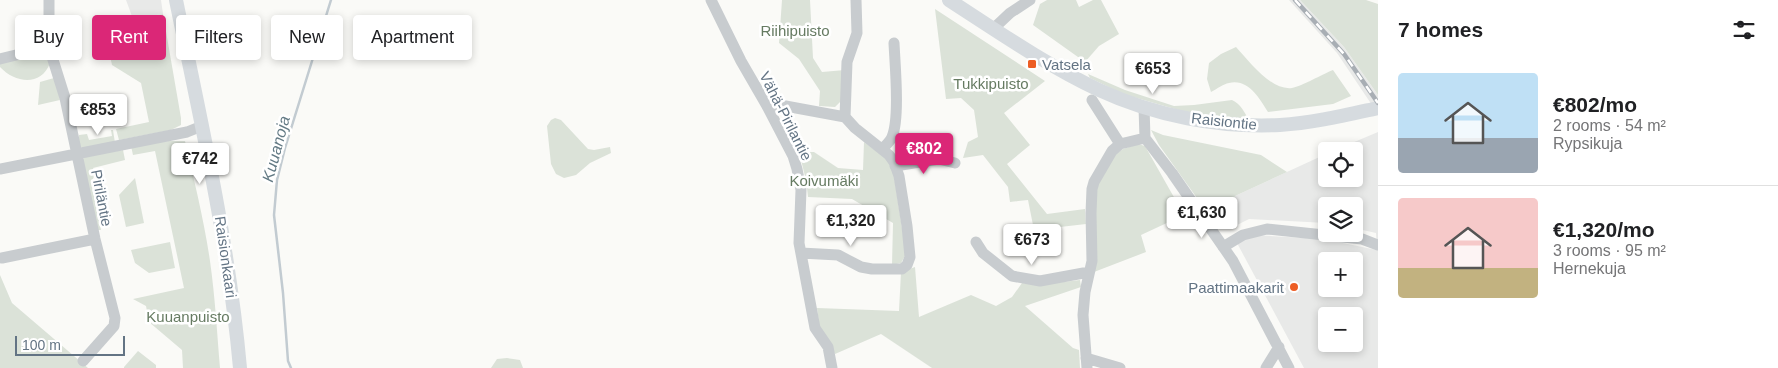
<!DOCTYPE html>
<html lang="en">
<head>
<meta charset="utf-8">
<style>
	:root { --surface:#fff; --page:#f2f2f2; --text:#202124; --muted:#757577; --line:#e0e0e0; --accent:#db2777 }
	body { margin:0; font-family:Helvetica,sans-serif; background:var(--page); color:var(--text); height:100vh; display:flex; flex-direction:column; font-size:19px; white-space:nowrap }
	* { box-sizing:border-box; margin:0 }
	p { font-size:16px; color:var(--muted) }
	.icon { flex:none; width:28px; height:28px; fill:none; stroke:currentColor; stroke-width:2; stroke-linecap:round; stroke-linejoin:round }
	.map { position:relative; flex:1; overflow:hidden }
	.panel { display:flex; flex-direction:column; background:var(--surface); width:400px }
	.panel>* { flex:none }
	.banner { position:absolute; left:15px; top:15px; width:475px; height:45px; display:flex; gap:10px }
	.fabs { position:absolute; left:1318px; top:142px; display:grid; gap:10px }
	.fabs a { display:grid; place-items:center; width:45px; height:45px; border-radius:5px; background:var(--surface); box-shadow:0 2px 8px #0003; font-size:25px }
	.scale { position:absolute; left:15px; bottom:12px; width:110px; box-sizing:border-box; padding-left:5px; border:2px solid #637484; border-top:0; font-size:14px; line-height:18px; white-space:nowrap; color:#637484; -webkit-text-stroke:4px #fff; paint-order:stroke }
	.price { position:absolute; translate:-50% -42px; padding:0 11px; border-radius:5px; background:#fff; color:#222; font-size:16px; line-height:32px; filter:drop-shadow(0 1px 2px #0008) }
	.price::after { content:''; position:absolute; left:50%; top:30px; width:15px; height:11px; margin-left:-8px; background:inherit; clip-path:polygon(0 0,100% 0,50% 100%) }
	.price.selected { background:var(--accent); color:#fff }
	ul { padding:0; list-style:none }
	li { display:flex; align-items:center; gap:15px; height:125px; padding:0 20px }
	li+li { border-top:1px solid var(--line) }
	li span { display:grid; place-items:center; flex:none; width:140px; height:100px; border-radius:5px; color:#555 }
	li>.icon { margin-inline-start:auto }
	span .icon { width:60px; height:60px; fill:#fffc; stroke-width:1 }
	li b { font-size:21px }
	h2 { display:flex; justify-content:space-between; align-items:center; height:60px; padding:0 20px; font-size:21px }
	.pill { padding:0 18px; border-radius:5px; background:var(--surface); box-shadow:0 2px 8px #0003; font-size:18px; line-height:45px }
	.pill.selected { background:var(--accent); color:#fff }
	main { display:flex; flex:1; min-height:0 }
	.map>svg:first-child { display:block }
	.built { fill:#e8e9e8; fill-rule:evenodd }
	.green { fill:#dbe2d8 }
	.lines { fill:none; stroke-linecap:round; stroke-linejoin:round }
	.stream { stroke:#c2cbd1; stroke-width:2.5 }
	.minor { stroke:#c8cccf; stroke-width:11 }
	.major { stroke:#d6dbdf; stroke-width:14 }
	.rail-casing { stroke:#a8aeb4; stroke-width:4.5 }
	.rail { stroke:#fff; stroke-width:2.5; stroke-dasharray:8; stroke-linecap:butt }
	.poi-dot { fill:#ed5e25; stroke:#fff; stroke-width:2 }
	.labels { text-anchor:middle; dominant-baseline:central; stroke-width:5; stroke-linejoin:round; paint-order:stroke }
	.park-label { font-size:15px; fill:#667b62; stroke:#fff }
	.poi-label { font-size:15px; fill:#637484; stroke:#fff; text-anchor:start }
	.street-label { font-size:15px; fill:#637484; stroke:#fff }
	.water-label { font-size:16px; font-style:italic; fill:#637a84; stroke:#fff }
</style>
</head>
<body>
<main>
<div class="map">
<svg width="1378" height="368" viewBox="0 0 1378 368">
	<rect width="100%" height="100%" fill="#fafaf7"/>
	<path class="built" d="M126 0H161L163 14 133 19Z
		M1289 0H1300L1344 47 1378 95V114L1337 53Z
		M1378 132V368H1304L1237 243 1253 235 1323 239 1377 250 1376 233 1354 228V206H1326V223L1249 219 1229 229 1235 196 1326 154V179H1354V151H1333ZM1326 261H1354V289H1326ZM1326 316H1354V344H1326Z"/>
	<path class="green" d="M782 0H810L813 58 822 72 845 70 842 100 835 107 819 106 820 91 799 59 779 43Z
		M1047 0H1076L1079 7 1093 0H1101L1119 34 1099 46 1085 62 1033 25 1040 4Z
		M1300 0H1366L1378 4V95L1344 47Z
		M935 9 1045 81 1004 113 1030 145 1007 164 1047 214 1085 209 1086 224 1034 230 1028 200 1010 202 1008 187 983 155 963 158 968 142 978 137 974 110 961 98 946 99Z
		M163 14 181 118V125L171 130 119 140 116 129 149 122 141 83 112 65 103 25Z
		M1236 47C1249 61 1271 91 1292 88 1302 86 1323 74 1333 70L1351 96 1333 104 1268 112C1260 99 1248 78 1229 83 1223 84 1217 89 1211 92L1207 79 1209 63 1221 54Z
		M42 54 47 57 50 63C41 87 15 83 0 67V62Z
		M1088 74 1125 90 1174 106 1194 105 1232 100C1241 104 1244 112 1249 120L1185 112 1123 94 1090 78Z
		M54 78 56 80 60 100 38 105 40 82Z
		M555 118 561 120 588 149 594 150 610 147 611 153 590 163 576 175 564 178 556 174 551 164 547 126 551 120Z
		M111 130H113L115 143 82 148 79 145V135L87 134 89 140 112 136Z
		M1151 130 1163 135 1261 155 1287 172 1235 196 1228 227 1217 226 1159 145Z
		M168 141H185C194 180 204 220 210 261 215 296 217 332 220 368H183L182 350 149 322 146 306 133 299 184 288 155 151 133 155 131 146Z
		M864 142 892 163 906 254 901 263 892 265 893 223 852 199 808 197 806 180 799 152H814L838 168 863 170Z
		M1138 144 1145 146 1184 215 1141 235 1146 252 1094 272 1095 192 1105 169 1113 156 1123 149Z
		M123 150 125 160 93 168 95 174 92 181 101 230H96L82 160 86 156Z
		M135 178 144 223 126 227 119 195Z
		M170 242 175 268 149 273 135 263 131 250Z
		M915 267 919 317 971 295 996 306 1012 297 1022 283 1037 285 1080 280 1081 287 1025 306 1073 348 1079 350 1080 368H932L881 334 835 354 820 331 817 308 899 311 901 272Z
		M0 275 12 303 88 368H0Z
		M138 351 156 365V368H124V367Z
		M507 358 520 360 523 368H491L497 359Z"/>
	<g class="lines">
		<path class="stream" d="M291 368 288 361 283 293 274 215 277 180 285 148 331 0"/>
		<path class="minor" d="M49 0V47L65 98 95 239 115 318 114 326 83 361
			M711 0 741 61 767 106 793 156 797 169 801 190 799 243 815 328 828 347 832 368
			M993 29 1010 13 1030 0
			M0 59 49 47
			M1092 100 1120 144
			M767 106 780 105 845 117 855 128 889 155 894 162 899 176 907 226 910 257 907 265 902 269H872L861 267 838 255 801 253
			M1144 107 1145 138 1172 173 1233 261 1289 368
			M845 117 847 62 857 33 856 0
			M882 149C886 145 890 142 892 137 900 118 895 65 894 43
			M895 166 939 159 955 163
			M0 169 187 132 202 126
			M976 242 983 253 1012 276 1040 281 1089 272
			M1223 247 1243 235 1267 229 1362 239 1378 245
			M2 258 95 239
			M1086 358 1120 368
			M1087 368 1083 315 1085 292 1092 261 1091 213 1092 189 1094 182 1112 151 1120 144 1145 138
			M1266 368 1279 347"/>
		<path class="major" d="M176 0C201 122 229 244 240 368
			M949 0C997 31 1046 65 1099 90 1155 116 1219 128 1280 125 1313 123 1346 115 1378 108"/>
		<g class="rail-casing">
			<path id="rail" d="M1295 0 1344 54 1378 103"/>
		</g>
		<use href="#rail" class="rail"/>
	</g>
	<g class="poi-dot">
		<rect x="1027" y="59" width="10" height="10" rx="2.5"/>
		<circle cx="1294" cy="287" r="5"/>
	</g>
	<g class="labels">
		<g class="park-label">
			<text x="795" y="30">Riihipuisto</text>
			<text x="991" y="83">Tukkipuisto</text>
			<text x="824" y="180">Koivumäki</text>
			<text x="188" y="316">Kuuanpuisto</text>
		</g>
		<g class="poi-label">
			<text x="1042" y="64">Vatsela</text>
			<text x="1284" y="287" text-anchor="end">Paattimaakarit</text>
		</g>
		<g class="street-label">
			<text transform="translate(786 116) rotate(63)">Vähä-Pirilantie</text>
			<text transform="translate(1224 121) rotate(6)">Raisiontie</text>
			<text transform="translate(102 198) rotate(79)">Piriläntie</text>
			<text transform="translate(226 257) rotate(82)">Raisionkaari</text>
		</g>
		<g class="water-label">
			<text transform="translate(276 149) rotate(-75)">Kuuanoja</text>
		</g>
	</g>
</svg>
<div class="fabs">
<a><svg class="icon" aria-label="locate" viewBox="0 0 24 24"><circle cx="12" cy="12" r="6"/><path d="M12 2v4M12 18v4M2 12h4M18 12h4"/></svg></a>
<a><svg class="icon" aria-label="layers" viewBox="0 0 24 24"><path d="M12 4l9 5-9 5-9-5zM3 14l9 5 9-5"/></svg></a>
<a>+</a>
<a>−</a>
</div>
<div class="scale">100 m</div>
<b class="price" style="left:1153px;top:95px">€653</b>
<b class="price" style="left:98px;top:136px">€853</b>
<b class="price selected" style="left:924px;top:175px">€802</b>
<b class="price" style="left:200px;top:185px">€742</b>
<b class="price" style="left:1202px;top:239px">€1,630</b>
<b class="price" style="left:851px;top:247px">€1,320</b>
<b class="price" style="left:1032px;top:266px">€673</b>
<div class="banner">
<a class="pill">Buy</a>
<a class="pill selected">Rent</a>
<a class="pill">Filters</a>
<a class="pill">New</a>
<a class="pill">Apartment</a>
</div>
</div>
<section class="panel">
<h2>7 homes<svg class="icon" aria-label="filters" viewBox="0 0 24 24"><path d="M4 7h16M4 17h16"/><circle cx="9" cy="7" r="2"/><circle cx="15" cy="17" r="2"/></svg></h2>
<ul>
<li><span style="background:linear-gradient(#bfe0f5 65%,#9aa5b1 0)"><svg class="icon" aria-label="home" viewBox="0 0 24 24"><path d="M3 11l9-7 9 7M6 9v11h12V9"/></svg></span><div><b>€802/mo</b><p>2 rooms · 54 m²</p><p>Rypsikuja</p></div></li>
<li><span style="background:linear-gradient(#f6c9c9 70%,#c2b280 0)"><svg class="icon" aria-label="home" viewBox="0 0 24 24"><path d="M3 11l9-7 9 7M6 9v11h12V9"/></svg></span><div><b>€1,320/mo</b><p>3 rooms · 95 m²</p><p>Hernekuja</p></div></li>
</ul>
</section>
</main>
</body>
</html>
